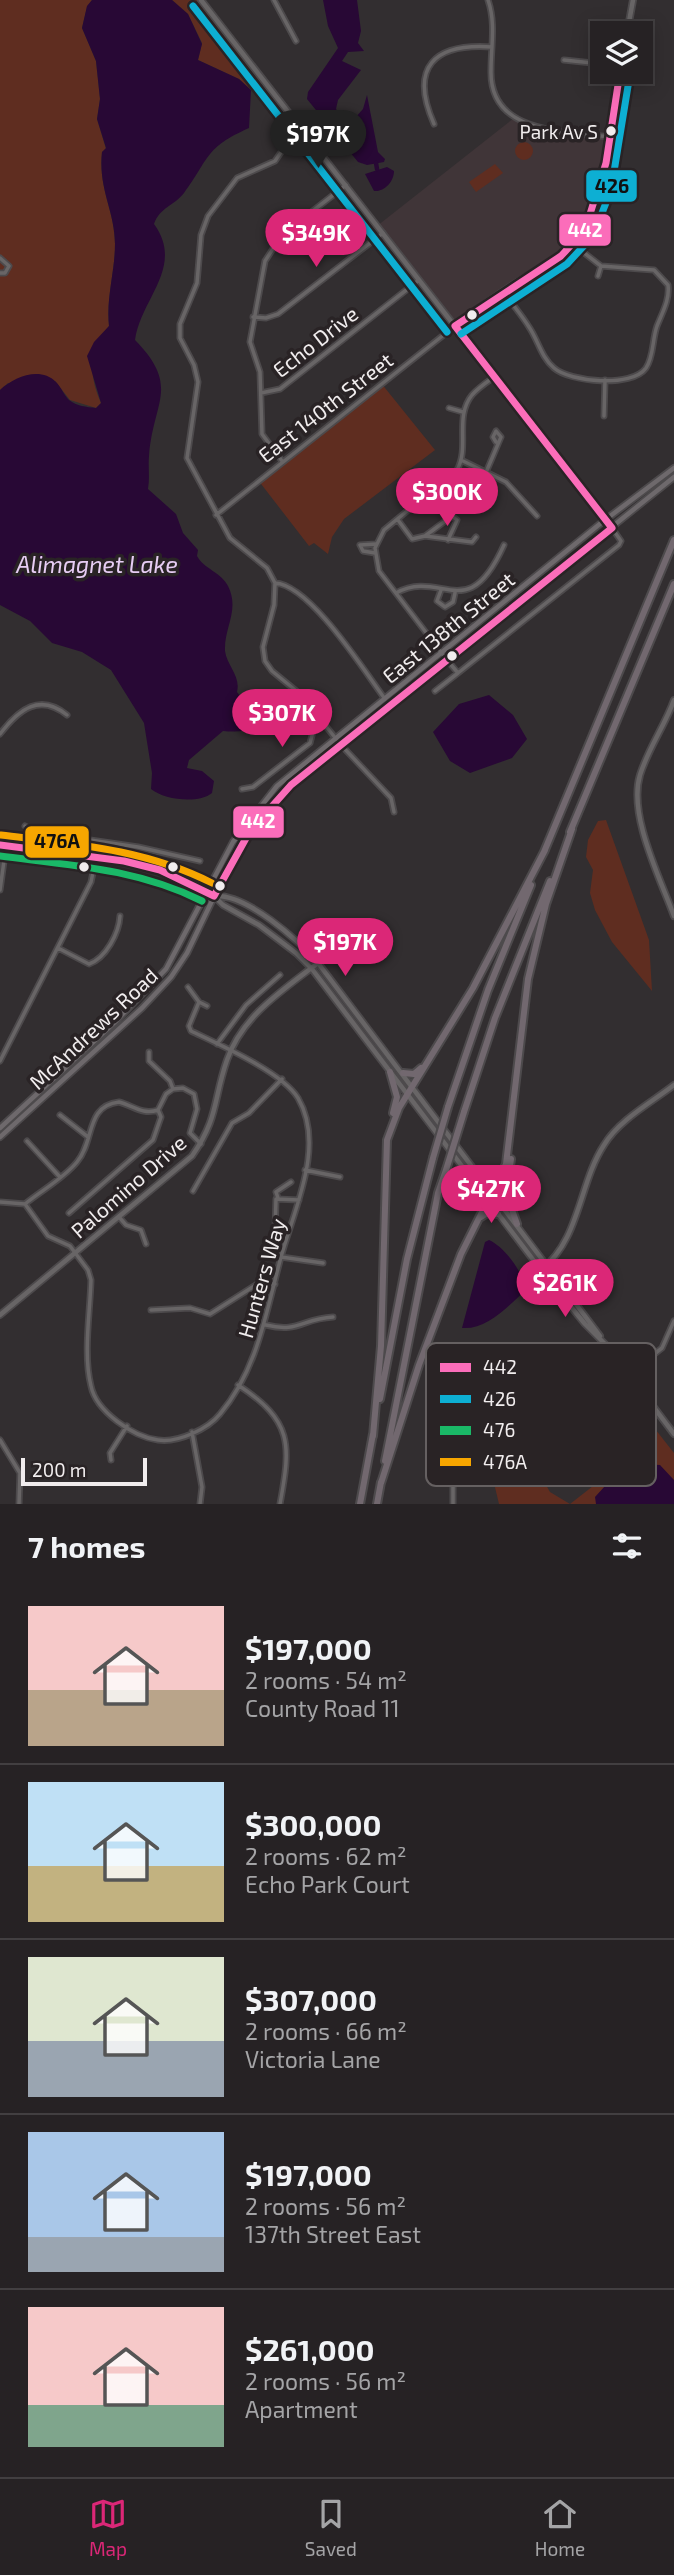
<!DOCTYPE html>
<html lang="en">
<head>
<meta charset="utf-8">
<style>
	:root { --surface:#262224; --page:#322f31; --text:#f1f3f6; --muted:#a4a4a6; --line:#423f41; --accent:#db2777 }
	body { margin:0; font-family:"Exo 2",sans-serif; background:var(--page); color:var(--text); height:100vh; display:flex; flex-direction:column; font-size:26px; white-space:nowrap }
	* { box-sizing:border-box; margin:0 }
	p { font-size:23px; color:var(--muted) }
	.icon { flex:none; width:38px; height:38px; fill:none; stroke:currentColor; stroke-width:2; stroke-linecap:round; stroke-linejoin:round }
	.map { position:relative; height:1504px; overflow:hidden }
	.details { display:flex; flex-direction:column; background:var(--surface); flex:1 }
	.details>* { flex:none }
	.buttons { position:absolute; left:590px; top:21px; display:grid; gap:14px }
	.buttons a { display:grid; place-items:center; width:63px; height:63px; border-radius:0px; background:var(--surface); box-shadow:0 4px 18px #0003,0 0 0 2px var(--line); font-size:35px }
	.scale { position:absolute; left:21px; bottom:18px; width:126px; box-sizing:border-box; padding-left:7px; border:4px solid #f1edee; border-top:0; font-size:19px; line-height:24px; white-space:nowrap; color:#f1edee; -webkit-text-stroke:5px #292325; paint-order:stroke }
	.price { position:absolute; translate:-50% -60px; padding:0 16px; border-radius:24px; background:var(--accent); color:#fff; font-size:23px; line-height:46px; filter:drop-shadow(0 2px 4px #0008) }
	.price::after { content:''; position:absolute; left:50%; top:42px; width:21px; height:16px; margin-left:-10px; background:inherit; clip-path:polygon(0 0,100% 0,50% 100%) }
	.price.active { background:#222; color:#fff }
	ul { padding:0; list-style:none }
	li { display:flex; align-items:center; gap:21px; height:175px; padding:0 28px }
	li+li { border-top:2px solid var(--line) }
	li span { display:grid; place-items:center; flex:none; width:196px; height:140px; border-radius:0px; color:#555 }
	li>.icon { margin-inline-start:auto }
	span .icon { width:84px; height:84px; fill:#fffc; stroke-width:1 }
	li b { font-size:30px }
	h2 { display:flex; justify-content:space-between; align-items:center; height:84px; padding:0 28px; font-size:30px }
	.tab-bar { display:flex; justify-content:space-around; align-items:center; height:98px; border-top:2px solid var(--line); background:var(--surface); font-size:19px; color:var(--muted) }
	.tab-bar a { display:grid; justify-items:center; gap:4px }
	.tab-bar .active { color:var(--accent) }
	.map>svg:first-child { display:block }
	.built { fill:#403538 }
	.green { fill:#5f2d20 }
	.water { fill:#280835 }
	.lines { fill:none; stroke-linecap:round; stroke-linejoin:round }
	.canal { stroke:#280835; stroke-width:4.5 }
	.minor-casing { stroke:#4d4a4c; stroke-width:7 }
	.tertiary-casing { stroke:#4d4a4c; stroke-width:8 }
	.secondary-casing { stroke:#4d4a4c; stroke-width:8 }
	.motorway-casing { stroke:#4d4a4c; stroke-width:10 }
	.minor { stroke:#686566; stroke-width:3.5 }
	.tertiary { stroke:#686566; stroke-width:4.5 }
	.secondary { stroke:#6e696c; stroke-width:4.5 }
	.motorway { stroke:#72686f; stroke-width:6 }
	.motorway-bridge-casing { stroke:#4d4a4c; stroke-width:10; stroke-linecap:butt }
	.motorway-bridge { stroke:#72686f; stroke-width:6 }
	.bus-1-casing { stroke:#292325; stroke-width:12 }
	.bus-2-casing { stroke:#292325; stroke-width:12 }
	.bus-3-casing { stroke:#292325; stroke-width:12 }
	.bus-4-casing { stroke:#292325; stroke-width:12 }
	.bus-1 { stroke:#fb6dba; stroke-width:7 }
	.bus-2 { stroke:#0dafd3; stroke-width:7 }
	.bus-3 { stroke:#1ab867; stroke-width:7 }
	.bus-4 { stroke:#f7a600; stroke-width:7 }
	.bus-dot { fill:#f1edee; stroke:#292325; stroke-width:2.5 }
	.labels { text-anchor:middle; dominant-baseline:central; stroke-width:7; stroke-linejoin:round; paint-order:stroke }
	.bus-label { font-size:19px; fill:#f1edee; stroke:#292325; text-anchor:end }
	.street-label { font-size:21px; fill:#f1edee; stroke:#292325 }
	.water-label { font-size:23px; font-style:italic; fill:#e7cdf4; stroke:#292325 }
	.key { fill:#292325; stroke:#656061; stroke-width:2 }
	.key-label { font-size:19px; fill:#f1edee }
	.line-badge { stroke:#292325; stroke-width:2.5 }
	.badge-label { font-size:19px; text-anchor:middle; font-weight:bold; fill:#fff }
	.pale-badge-label { font-size:19px; text-anchor:middle; font-weight:bold; fill:#111 }
</style>
</head>
<body>
<div class="map">
<svg width="674" height="1504" viewBox="0 0 674 1504">
	<rect width="100%" height="100%" fill="#322e30"/>
	<path class="built" d="M514 118 535 128 609 137 599 191 584 233 560 256 503 291 455 326 377 226Z"/>
	<path class="green" d="M0 0H92L87 7 82 28 96 61 100 99 97 119 106 149 102 152C98 189 115 211 115 244 115 272 106 298 109 326 89 349 88 374 101 403L96 408 70 400 55 381 8 383 0 390Z
		M172 0H201L265 81 251 90 239 79 198 60 202 43 188 14Z
		M515 151a9 9 0 1 1 18 0a9 9 0 1 1-18 0Z
		M495 164 503 173 476 192 469 182Z
		M381 383 435 450 344 519 332 537 328 554 314 543 309 546 258 480Z
		M606 820 649 940 652 991 612 942 595 910 590 893 593 870 586 857 588 840 598 821Z
		M637 1406 674 1453V1504H499L494 1483 534 1464 550 1492 570 1504 602 1479 622 1426Z"/>
	<path class="water" d="M92 0H172L188 14 202 44 198 60 239 79 251 90 249 128C204 148 210 158 184 193 174 206 160 207 154 224 185 267 141 298 135 340 181 387 153 401 149 456 148 467 150 478 148 489L176 514 183 533 198 550 197 556C204 569 221 572 228 586 240 610 224 627 225 651 227 666 241 676 237 692L243 700 264 697 272 712C263 731 242 733 223 731L189 760 187 768 202 771 214 781 212 793C199 804 164 800 151 789L152 773 144 723 111 670 82 652 52 643 30 621 0 605V390C14 377 40 366 56 382 61 387 64 395 69 400 77 406 86 407 96 408L101 403 87 356 94 342 109 326C106 297 115 272 115 244 115 211 98 189 102 152L106 148 97 119 100 99 96 61 82 28 87 6Z
		M323 0H357L361 31 358 43 364 51 348 52 342 61 361 70 338 100 336 109 343 118H355L363 109 367 95 378 152 385 159 384 162 367 165 358 162 307 99 308 92 338 48 328 26Z
		M387 167 394 171C394 182 384 192 374 191L365 174Z
		M489 695 513 715 527 739 512 758 470 773 450 761 433 732 459 704Z
		M489 1240C505 1247 524 1274 526 1290 509 1305 487 1330 462 1328L485 1242Z
		M626 1463 660 1465 674 1480V1504H596L595 1497Z"/>
	<g class="lines">
		<path class="canal" d="M376 163 377 169"/>
		<g class="minor-casing">
			<path id="minor" d="M274 0 296 41
				M488 0C496 23 491 46 491 70 489 134 564 131 609 137
				M564 60 602 64
				M434 124C409 67 434 43 492 47
				M299 126 275 161 237 178 208 216 201 235 197 283 180 324V338L194 365 198 382 187 458 230 538 267 568 275 583 274 605 263 647 265 661 272 671 300 694 341 745 391 798 394 812
				M599 191 615 193 621 189 617 183 601 180
				M0 258 9 266 5 273H0
				M598 276 601 266
				M503 291C511 303 521 314 529 327 538 340 541 357 554 368 570 382 632 388 646 368 654 356 652 340 657 326 662 313 670 300 668 285L654 270 601 266 574 245
				M253 317 266 318 278 314 383 233
				M494 377C487 382 478 388 472 395 454 417 470 447 457 470L384 530 375 548 379 571 447 660 458 673 619 545 621 541 612 528
				M261 393 280 389 419 280
				M449 408 463 412
				M604 416 605 380
				M282 461 262 434 260 372 250 342 265 261 282 235 346 185
				M463 461 506 482 537 516
				M487 470 501 437 496 431 493 437 496 442
				M216 515 455 326
				M398 520 412 539 425 536 452 516 457 520 448 540
				M425 536 472 542 476 537
				M375 553 363 551 360 545 376 544
				M275 583C310 585 363 669 385 699
				M441 590 437 601 445 607 453 602 455 593
				M396 593C442 568 467 627 504 545
				M435 691 458 673
				M0 734C19 709 40 693 67 715
				M242 789 253 787 310 743 315 724 320 719
				M25 826 35 832 138 847 200 861
				M0 890 6 846
				M58 948 89 964C106 958 119 933 120 916
				M318 963 352 938
				M188 987 199 1002 207 1006
				M217 1044 246 1005 280 975
				M149 1052V1061L170 1081 173 1089
				M0 1061 91 882 99 843
				M173 1089 183 1088 194 1094 197 1109 190 1133 201 1144
				M60 1115 88 1137
				M27 1141 60 1177
				M305 1170 340 1177
				M193 1191 232 1123 249 1113 282 1079
				M278 1198 276 1192 291 1182
				M0 1202 25 1204
				M25 1204 48 1236 70 1246 88 1270 91 1280C90 1314 83 1354 91 1386 96 1411 133 1437 158 1440 178 1443 208 1429 220 1414 258 1369 266 1312 281 1257 294 1209 326 1146 298 1098 282 1072 220 1045 191 1031L189 1026 199 1002
				M25 1204C42 1190 63 1179 77 1162 95 1141 85 1106 119 1102 134 1106 142 1115 158 1110L166 1094 173 1089
				M69 1213 153 1140 161 1117 158 1110
				M119 1217 126 1225 141 1230 146 1244
				M275 1231 276 1199 299 1200
				M281 1257 323 1263
				M151 1310 190 1308 210 1314 259 1283 275 1284
				M266 1325C299 1333 301 1319 333 1317
				M238 1385C293 1421 291 1444 280 1504
				M192 1432 202 1487 200 1504
				M0 1440 20 1473 19 1504
				M573 1457 589 1423 590 1400
				M111 1460 110 1453 127 1426
				M453 1504V1487C461 1461 470 1404 482 1384 494 1363 535 1357 554 1372 562 1378 567 1390 576 1396 584 1401 593 1399 601 1396L662 1348 674 1321"/>
		</g>
		<g class="tertiary-casing">
			<path id="tertiary" d="M201 0 612 528
				M627 33 633 0
				M455 326C475 311 495 296 516 283 535 271 558 261 574 245 606 212 612 118 620 72
				M674 700C665 725 648 749 640 775 628 815 660 878 674 916
				M0 845 124 861 160 870 214 896 223 905 259 925 296 953 312 969 541 1270 585 1324 609 1348
				M215 896C247 894 298 940 318 963L600 1336
				M541 1270C580 1240 579 1183 604 1145 619 1120 652 1102 674 1085
				M0 1315 192 1156C219 1117 213 1100 227 1060 242 1016 283 990 318 963
				M609 1348 674 1434"/>
		</g>
		<g class="secondary-casing">
			<path id="secondary" d="M0 1128 117 1020 166 969 233 842 277 786 601 523 674 468
				M0 1137 142 1008 171 977 187 953 233 857 262 815 291 785 674 477"/>
		</g>
		<g class="motorway-casing">
			<path id="motorway" d="M570 832 674 584
				M544 852 674 540
				M390 1072 397 1097 393 1113
				M403 1073 414 1074 421 1068
				M448 1107 488 990 531 885
				M464 1112 495 1018 550 881
				M511 1159 506 1193 517 1224
				M481 1217 489 1212 498 1214
				M380 1399 407 1259 433 1158
				M373 1436 381 1346 387 1140 399 1108 473 988 545 850
				M385 1461 438 1193 446 1170
				M381 1483 419 1365 461 1254 506 1164 528 979 546 904 572 829
				M360 1504 373 1434
				M377 1504 381 1482"/>
		</g>
		<use href="#minor" class="minor"/>
		<use href="#tertiary" class="tertiary"/>
		<use href="#secondary" class="secondary"/>
		<use href="#motorway" class="motorway"/>
		<g class="motorway-bridge-casing">
			<path id="motorway-bridge" d="M433 1158 448 1107
				M446 1170 464 1112"/>
		</g>
		<use href="#motorway-bridge" class="motorway-bridge"/>
		<g class="bus-1-casing">
			<path id="bus-1" d="M455 326 561 256 585 230 606 163 620 72
				M0 845 124 861 160 870 214 896 250 831 291 785 612 528 455 326"/>
		</g>
		<g class="bus-2-casing">
			<path id="bus-2" d="M193 6 447 332
				M461 334 567 264 593 236 611 190 630 74"/>
		</g>
		<g class="bus-3-casing">
			<path id="bus-3" d="M0 856C70 865 138 869 202 901"/>
		</g>
		<g class="bus-4-casing">
			<path id="bus-4" d="M1 835C74 844 145 849 212 883"/>
		</g>
		<use href="#bus-1" class="bus-1"/>
		<use href="#bus-2" class="bus-2"/>
		<use href="#bus-3" class="bus-3"/>
		<use href="#bus-4" class="bus-4"/>
	</g>
	<g class="bus-dot">
		<circle cx="611" cy="131" r="6"/>
		<circle cx="472" cy="315" r="6"/>
		<circle cx="452" cy="656" r="6"/>
		<circle cx="84" cy="867" r="6"/>
		<circle cx="173" cy="867" r="6"/>
		<circle cx="220" cy="886" r="6"/>
	</g>
	<g class="labels">
		<g class="bus-label">
			<text x="598" y="131">Park Av S</text>
		</g>
		<g class="street-label">
			<text transform="translate(315 341) rotate(-38)">Echo Drive</text>
			<text transform="translate(325 407) rotate(-38)">East 140th Street</text>
			<text transform="translate(448 627) rotate(-39)">East 138th Street</text>
			<text transform="translate(93 1028) rotate(-43)">McAndrews Road</text>
			<text transform="translate(128 1186) rotate(-41)">Palomino Drive</text>
			<text transform="translate(261 1278) rotate(-74)">Hunters Way</text>
		</g>
		<g class="water-label">
			<text x="97" y="564">Alimagnet Lake</text>
		</g>
	</g>
	<rect x="426" y="1343" width="230" height="143" rx="10" class="key"/>
	<rect x="440" y="1363" width="31" height="9" fill="#fb6dba"/>
	<rect x="440" y="1395" width="31" height="8" fill="#0dafd3"/>
	<rect x="440" y="1426" width="31" height="9" fill="#1ab867"/>
	<rect x="440" y="1458" width="31" height="8" fill="#f7a600"/>
	<g class="key-label">
		<text x="483" y="1374">442</text>
		<text x="483" y="1406">426</text>
		<text x="483" y="1437">476</text>
		<text x="483" y="1469">476A</text>
	</g>
	<g class="line-badge">
		<rect x="585" y="169" width="53" height="34" rx="7" fill="#0dafd3"/>
		<rect x="558" y="213" width="54" height="34" rx="7" fill="#fb6dba"/>
		<rect x="232" y="805" width="53" height="34" rx="7" fill="#fb6dba"/>
		<rect x="24" y="825" width="66" height="34" rx="7" fill="#f7a600"/>
	</g>
	<g class="badge-label">
		<text x="585" y="237">442</text>
		<text x="258" y="828">442</text>
	</g>
	<g class="pale-badge-label">
		<text x="612" y="193">426</text>
		<text x="57" y="848">476A</text>
	</g>
</svg>
<div class="buttons">
<a><svg class="icon" aria-label="layers" viewBox="0 0 24 24"><path d="M12 4l9 5-9 5-9-5zM3 14l9 5 9-5"/></svg></a>
</div>
<div class="scale">200 m</div>
<b class="price active" style="left:318px;top:170px">$197K</b>
<b class="price" style="left:316px;top:269px">$349K</b>
<b class="price" style="left:447px;top:528px">$300K</b>
<b class="price" style="left:282px;top:749px">$307K</b>
<b class="price" style="left:345px;top:978px">$197K</b>
<b class="price" style="left:491px;top:1225px">$427K</b>
<b class="price" style="left:565px;top:1319px">$261K</b>
</div>
<section class="details">
<h2>7 homes<svg class="icon" aria-label="filters" viewBox="0 0 24 24"><path d="M4 7h16M4 17h16"/><circle cx="9" cy="7" r="2"/><circle cx="15" cy="17" r="2"/></svg></h2>
<ul>
<li><span style="background:linear-gradient(#f6c9c9 60%,#b9a48a 0)"><svg class="icon" aria-label="home" viewBox="0 0 24 24"><path d="M3 11l9-7 9 7M6 9v11h12V9"/></svg></span><div><b>$197,000</b><p>2 rooms · 54 m²</p><p>County Road 11</p></div></li>
<li><span style="background:linear-gradient(#bfe0f5 60%,#c2b280 0)"><svg class="icon" aria-label="home" viewBox="0 0 24 24"><path d="M3 11l9-7 9 7M6 9v11h12V9"/></svg></span><div><b>$300,000</b><p>2 rooms · 62 m²</p><p>Echo Park Court</p></div></li>
<li><span style="background:linear-gradient(#dfe7d0 60%,#9aa5b1 0)"><svg class="icon" aria-label="home" viewBox="0 0 24 24"><path d="M3 11l9-7 9 7M6 9v11h12V9"/></svg></span><div><b>$307,000</b><p>2 rooms · 66 m²</p><p>Victoria Lane</p></div></li>
<li><span style="background:linear-gradient(#a9c7e8 75%,#9aa5b1 0)"><svg class="icon" aria-label="home" viewBox="0 0 24 24"><path d="M3 11l9-7 9 7M6 9v11h12V9"/></svg></span><div><b>$197,000</b><p>2 rooms · 56 m²</p><p>137th Street East</p></div></li>
<li><span style="background:linear-gradient(#f6c9c9 70%,#7fa58c 0)"><svg class="icon" aria-label="home" viewBox="0 0 24 24"><path d="M3 11l9-7 9 7M6 9v11h12V9"/></svg></span><div><b>$261,000</b><p>2 rooms · 56 m²</p><p>Apartment</p></div></li>
</ul>
</section>
<nav class="tab-bar">
<a class="active"><svg class="icon" aria-label="map" viewBox="0 0 24 24"><path d="M3 6l6-2 6 2 6-2v14l-6 2-6-2-6 2zM9 4v14M15 6v14"/></svg>Map</a>
<a><svg class="icon" aria-label="saved" viewBox="0 0 24 24"><path d="M7 4h10v16l-5-4-5 4z"/></svg>Saved</a>
<a><svg class="icon" aria-label="home" viewBox="0 0 24 24"><path d="M3 11l9-7 9 7M6 9v11h12V9"/></svg>Home</a>
</nav>
</body>
</html>
